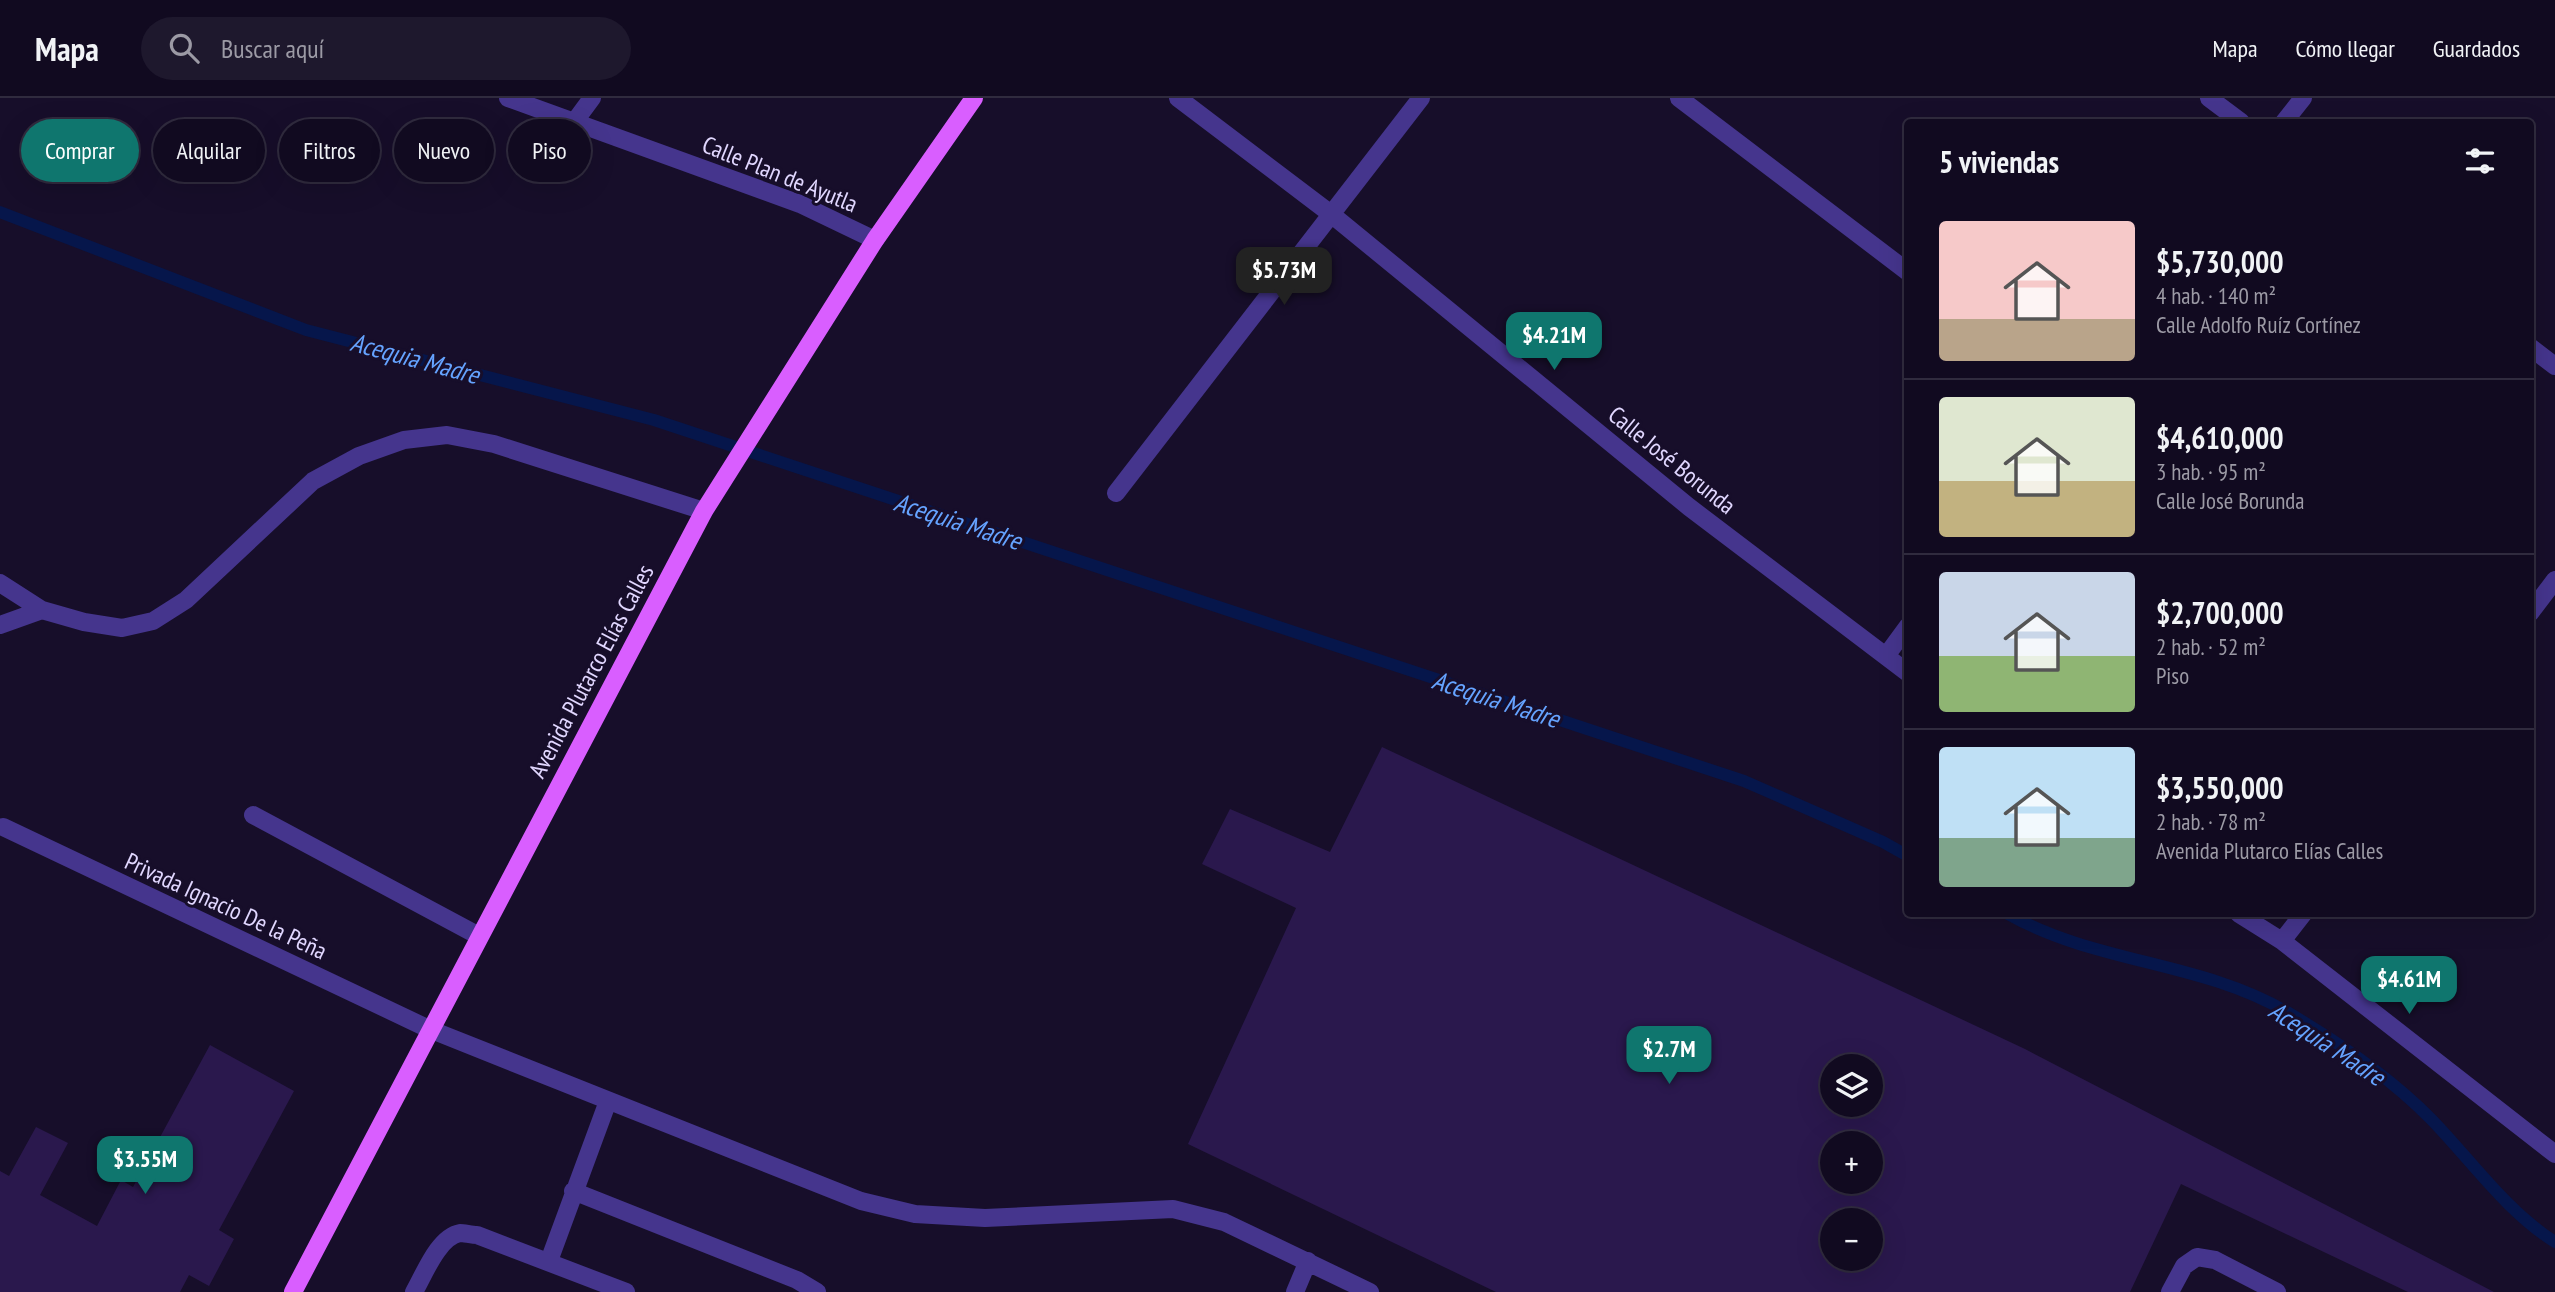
<!DOCTYPE html>
<html lang="es">
<head>
<meta charset="utf-8">
<style>
	:root { --surface:#110a20; --page:#1e182d; --text:#f1f3f6; --muted:#9c9aa5; --line:#302b3e; --accent:#0f766e }
	body { margin:0; font-family:"PT Sans Narrow",sans-serif; background:var(--page); color:var(--text); height:100vh; display:flex; flex-direction:column; font-size:26px; white-space:nowrap }
	* { box-sizing:border-box; margin:0 }
	p { font-size:23px; color:var(--muted) }
	.icon { flex:none; width:38px; height:38px; fill:none; stroke:currentColor; stroke-width:2; stroke-linecap:round; stroke-linejoin:round }
	.map { position:relative; flex:1; overflow:hidden }
	.drawer { position:absolute; left:1904px; top:21px; width:630px; height:798px; display:flex; flex-direction:column; background:var(--surface); border-radius:7px; box-shadow:0 7px 28px #0002,0 0 0 2px var(--line) }
	.drawer>* { flex:none }
	.guide { position:absolute; left:21px; top:21px; width:665px; height:63px; display:flex; gap:14px }
	.fabs { position:absolute; left:1820px; top:956px; display:grid; gap:14px }
	.fabs a { display:grid; place-items:center; width:63px; height:63px; border-radius:50%; background:var(--surface); box-shadow:0 7px 28px #0002,0 0 0 2px var(--line); font-size:35px }
	.price { position:absolute; translate:-50% -60px; padding:0 16px; border-radius:14px; background:var(--accent); color:#fff; font-size:23px; line-height:46px; filter:drop-shadow(0 2px 4px #0008) }
	.price::after { content:''; position:absolute; left:50%; top:42px; width:21px; height:16px; margin-left:-10px; background:inherit; clip-path:polygon(0 0,100% 0,50% 100%) }
	.price.active { background:#222; color:#fff }
	ul { padding:0; list-style:none }
	li { display:flex; align-items:center; gap:21px; height:175px; padding:0 35px }
	li+li { border-top:2px solid var(--line) }
	li span { display:grid; place-items:center; flex:none; width:196px; height:140px; border-radius:7px; color:#555 }
	li>.icon { margin-inline-start:auto }
	span .icon { width:84px; height:84px; fill:#fffc; stroke-width:1 }
	li b { font-size:30px }
	h2 { display:flex; justify-content:space-between; align-items:center; height:84px; padding:0 35px; font-size:30px }
	.pill { padding:0 24px; border-radius:32px; background:var(--surface); box-shadow:0 7px 28px #0002,0 0 0 2px var(--line); font-size:24px; line-height:63px }
	.pill.active { background:var(--accent); color:#fff }
	header { display:flex; align-items:center; gap:42px; box-sizing:border-box; height:98px; padding:0 35px; background:var(--surface); border-bottom:2px solid var(--line) }
	header strong { font-size:33px }
	nav { display:flex; gap:38px; margin-inline-start:auto; font-size:24px }
	.search { width:490px; height:63px; background:var(--page); display:flex; align-items:center; gap:18px; box-sizing:border-box; padding:0 24px; border-radius:38px; color:var(--muted); font-size:26px }
	.map>svg:first-child { display:block }
	.lines { fill:none; stroke-linecap:round; stroke-linejoin:round }
	.stream { stroke:#06164b; stroke-width:12 }
	.building { fill:#2a184d; fill-rule:evenodd }
	.service { stroke:#45358d; stroke-width:18 }
	.minor { stroke:#45358d; stroke-width:18 }
	.tertiary { stroke:#45358d; stroke-width:18 }
	.primary { stroke:#d95eff; stroke-width:18 }
	.labels { text-anchor:middle; dominant-baseline:central; stroke-width:6; stroke-linejoin:round; paint-order:stroke }
	.street-label { font-size:24px; fill:#e1d7ff; stroke:#170e2a }
	.water-label { font-size:26px; font-style:italic; fill:#65a3ff; stroke:#170e2a }
</style>
</head>
<body>
<header>
<strong>Mapa</strong>
<div class="search"><svg class="icon" aria-label="search" viewBox="0 0 24 24"><circle cx="10" cy="10" r="6"/><path d="M15 15l6 6"/></svg>Buscar aquí</div>
<nav><a>Mapa</a><a>Cómo llegar</a><a>Guardados</a></nav>
</header>
<div class="map">
<svg width="2555" height="1194" viewBox="0 0 2555 1194">
	<rect width="100%" height="100%" fill="#170e2a"/>
	<g class="lines">
		<path class="stream" d="M0 114 306 232 654 322 1744 683 1883 744 1908 758
			M2008 816C2097 866 2200 863 2287 914 2338 944 2390 979 2431 1021 2471 1062 2506 1113 2555 1144"/>
	</g>
	<path class="building" d="M1382 649 2025 951 2494 1194H2408L2181 1086 2130 1194H1496L1188 1046 1296 810 1202 766 1230 711 1330 754ZM1832 968H1871V1006H1832ZM1832 1045H1871V1083H1832ZM1832 1122H1871V1160H1832Z
		M210 947 294 993 219 1132 234 1141 209 1188 189 1177 180 1194H0V1073L9 1078 36 1029 68 1045 40 1097 97 1128 121 1082 133 1089Z"/>
	<g class="lines">
		<path class="service" d="M0 485 42 512 84 524 122 530 153 523 186 502 313 383 359 358 404 342 447 337 494 346 704 413
			M0 527 42 512
			M253 717 479 838
			M3 729 429 931 861 1103 915 1116 985 1120 1173 1111 1224 1124 1370 1194
			M573 1093 797 1182 817 1194
			M549 1163 608 1003
			M414 1194C424 1177 438 1139 460 1135 464 1135 472 1137 477 1137L626 1194
			M1295 1194 1308 1163
			M2170 1194 2184 1168 2197 1159 2215 1162 2277 1194"/>
		<path class="minor" d="M508 0 800 106 875 142
			M1178 0 1331 116 1689 409 1908 575
			M1679 0 1908 174
			M575 23 592 0
			M2284 24 2303 0
			M1116 395 1421 0
			M2530 515 2555 482
			M1886 558 1908 528
			M2239 816 2282 843 2555 1056
			M2282 843 2303 816"/>
		<path class="tertiary" d="M2209 0 2241 24
			M2530 249 2555 268"/>
		<path class="primary" d="M293 1194 704 413 875 142 974 0"/>
	</g>
	<g class="labels">
		<g class="street-label">
			<text transform="translate(780 76) rotate(22)">Calle Plan de Ayutla</text>
			<text transform="translate(1672 362) rotate(39)">Calle José Borunda</text>
			<text transform="translate(591 573) rotate(-62)">Avenida Plutarco Elías Calles</text>
			<text transform="translate(226 808) rotate(25)">Privada Ignacio De la Peña</text>
		</g>
		<g class="water-label">
			<text transform="translate(415 260) rotate(15)">Acequia Madre</text>
			<text transform="translate(958 423) rotate(18)">Acequia Madre</text>
			<text transform="translate(1496 601) rotate(18)">Acequia Madre</text>
			<text transform="translate(2327 945) rotate(33)">Acequia Madre</text>
		</g>
	</g>
</svg>
<div class="fabs">
<a><svg class="icon" aria-label="layers" viewBox="0 0 24 24"><path d="M12 4l9 5-9 5-9-5zM3 14l9 5 9-5"/></svg></a>
<a>+</a>
<a>−</a>
</div>
<b class="price active" style="left:1284px;top:209px">$5.73M</b>
<b class="price" style="left:1554px;top:274px">$4.21M</b>
<b class="price" style="left:2409px;top:918px">$4.61M</b>
<b class="price" style="left:1669px;top:988px">$2.7M</b>
<b class="price" style="left:145px;top:1098px">$3.55M</b>
<div class="guide">
<a class="pill active">Comprar</a>
<a class="pill">Alquilar</a>
<a class="pill">Filtros</a>
<a class="pill">Nuevo</a>
<a class="pill">Piso</a>
</div>
<section class="drawer">
<h2>5 viviendas<svg class="icon" aria-label="filters" viewBox="0 0 24 24"><path d="M4 7h16M4 17h16"/><circle cx="9" cy="7" r="2"/><circle cx="15" cy="17" r="2"/></svg></h2>
<ul>
<li><span style="background:linear-gradient(#f6c9c9 70%,#b9a48a 0)"><svg class="icon" aria-label="home" viewBox="0 0 24 24"><path d="M3 11l9-7 9 7M6 9v11h12V9"/></svg></span><div><b>$5,730,000</b><p>4 hab. · 140 m²</p><p>Calle Adolfo Ruíz Cortínez</p></div></li>
<li><span style="background:linear-gradient(#dfe7d0 60%,#c2b280 0)"><svg class="icon" aria-label="home" viewBox="0 0 24 24"><path d="M3 11l9-7 9 7M6 9v11h12V9"/></svg></span><div><b>$4,610,000</b><p>3 hab. · 95 m²</p><p>Calle José Borunda</p></div></li>
<li><span style="background:linear-gradient(#c9d6e8 60%,#8fb573 0)"><svg class="icon" aria-label="home" viewBox="0 0 24 24"><path d="M3 11l9-7 9 7M6 9v11h12V9"/></svg></span><div><b>$2,700,000</b><p>2 hab. · 52 m²</p><p>Piso</p></div></li>
<li><span style="background:linear-gradient(#bfe0f5 65%,#7fa58c 0)"><svg class="icon" aria-label="home" viewBox="0 0 24 24"><path d="M3 11l9-7 9 7M6 9v11h12V9"/></svg></span><div><b>$3,550,000</b><p>2 hab. · 78 m²</p><p>Avenida Plutarco Elías Calles</p></div></li>
</ul>
</section>
</div>
</body>
</html>
